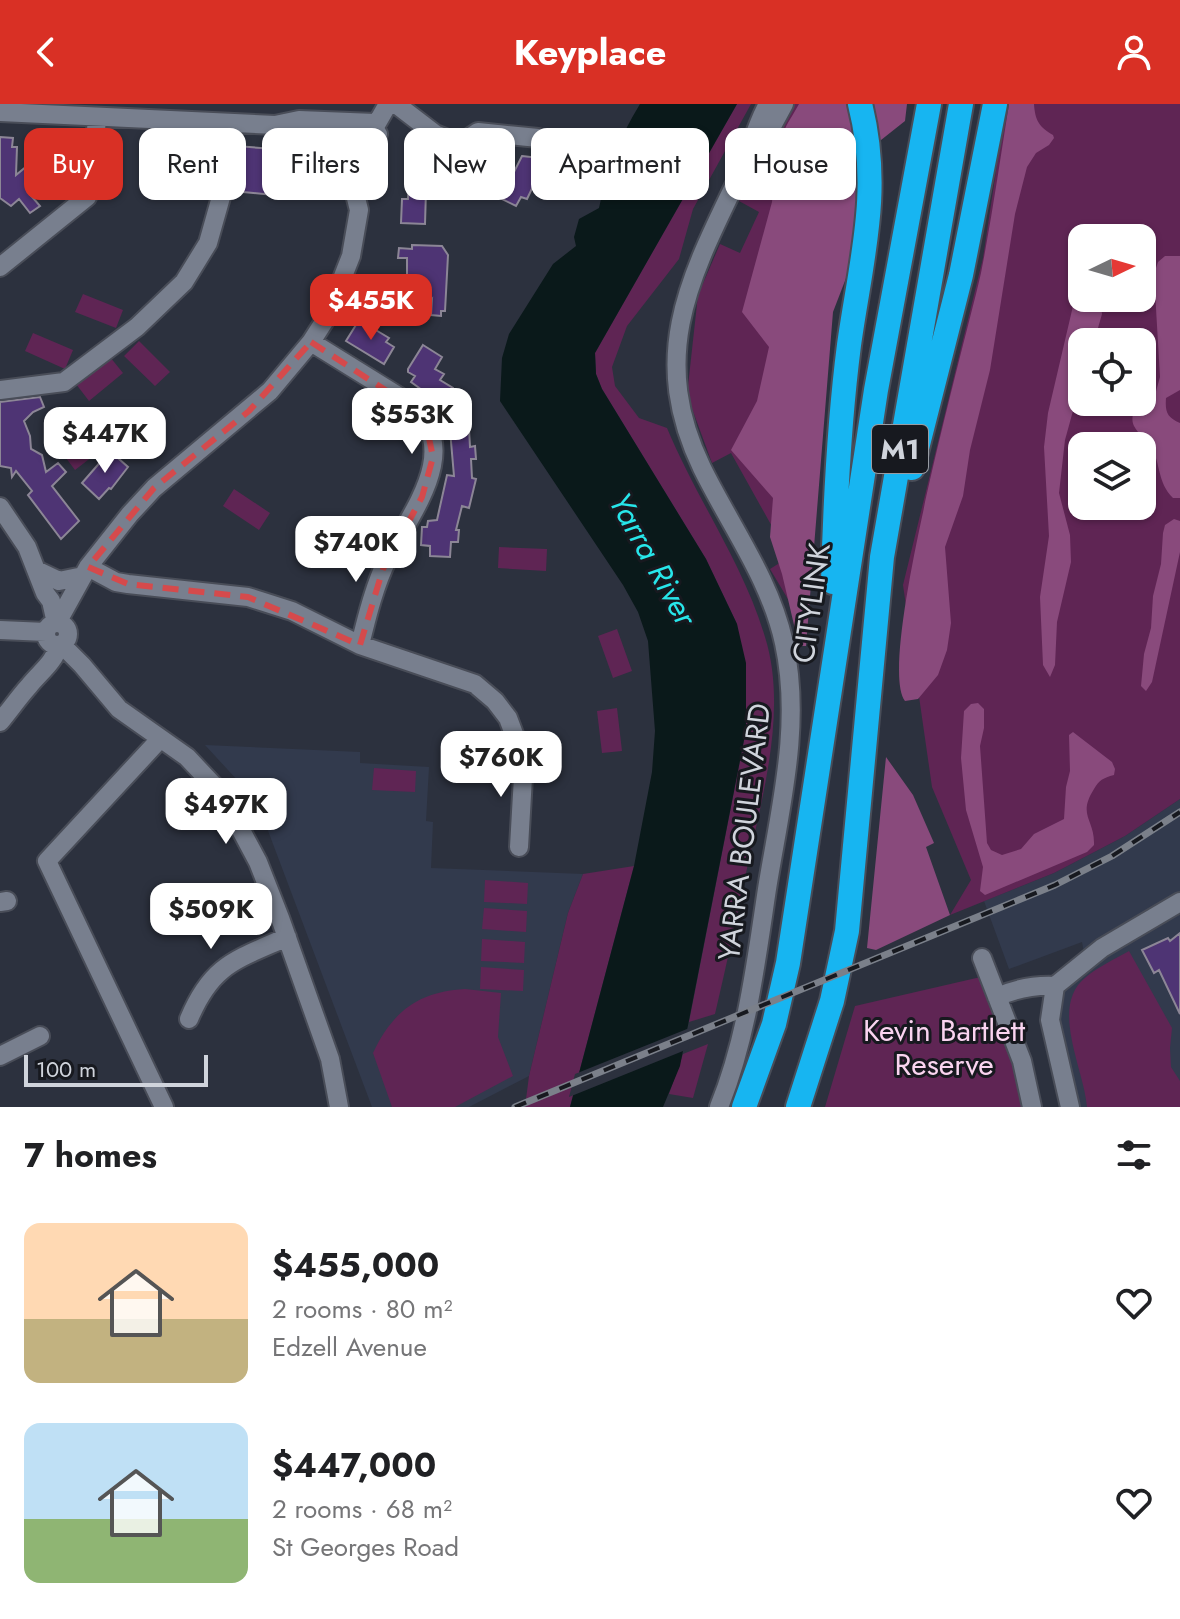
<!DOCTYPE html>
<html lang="en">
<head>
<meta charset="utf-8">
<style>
	:root { --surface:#fff; --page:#f6f6f6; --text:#202124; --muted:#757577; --accent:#d93025 }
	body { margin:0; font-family:Jost,sans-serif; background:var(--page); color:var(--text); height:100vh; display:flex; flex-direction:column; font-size:30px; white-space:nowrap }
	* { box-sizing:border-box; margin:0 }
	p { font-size:26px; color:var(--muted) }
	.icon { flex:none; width:44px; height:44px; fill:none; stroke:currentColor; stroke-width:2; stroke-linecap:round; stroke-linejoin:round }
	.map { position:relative; height:1003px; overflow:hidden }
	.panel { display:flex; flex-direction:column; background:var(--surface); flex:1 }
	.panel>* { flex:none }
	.hud { position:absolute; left:24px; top:24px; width:1132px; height:72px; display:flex; gap:16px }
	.needle { width:52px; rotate:85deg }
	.fabs { position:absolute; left:1068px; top:120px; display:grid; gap:16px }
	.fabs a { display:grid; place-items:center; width:88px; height:88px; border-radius:16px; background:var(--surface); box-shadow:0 2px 6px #0004; font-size:40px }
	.scale { position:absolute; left:24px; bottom:20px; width:184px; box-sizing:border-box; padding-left:8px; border:4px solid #d0d4dc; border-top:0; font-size:22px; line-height:28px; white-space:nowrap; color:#d0d4dc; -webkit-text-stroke:6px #17191f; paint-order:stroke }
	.price { position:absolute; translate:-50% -68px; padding:0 18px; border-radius:16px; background:#fff; color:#222; font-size:26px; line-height:52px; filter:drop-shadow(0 2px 4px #0008) }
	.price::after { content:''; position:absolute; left:50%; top:48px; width:24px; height:18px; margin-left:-12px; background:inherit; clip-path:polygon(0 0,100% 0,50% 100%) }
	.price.active { background:var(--accent); color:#fff }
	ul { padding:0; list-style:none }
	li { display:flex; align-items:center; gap:24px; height:200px; padding:0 24px }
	li span { display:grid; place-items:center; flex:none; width:224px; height:160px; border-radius:16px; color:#555 }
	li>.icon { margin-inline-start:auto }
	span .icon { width:96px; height:96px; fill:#fffc; stroke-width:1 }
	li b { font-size:34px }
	h2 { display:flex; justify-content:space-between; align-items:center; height:96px; padding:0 24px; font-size:34px }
	.tag { padding:0 28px; border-radius:16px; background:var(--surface); box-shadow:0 2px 6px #0004; font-size:28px; line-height:72px }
	.tag.active { background:var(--accent); color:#fff }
	header { display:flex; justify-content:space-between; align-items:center; height:104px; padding:0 24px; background:var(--accent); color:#fff; font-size:36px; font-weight:700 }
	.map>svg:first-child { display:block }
	.built { fill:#323a4d }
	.green { fill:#5f2554; fill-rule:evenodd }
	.forest { fill:#894a7c }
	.water { fill:#0a191a }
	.pier { fill:#2c313e }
	.building { fill:#4e3474; stroke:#8c8696; stroke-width:2 }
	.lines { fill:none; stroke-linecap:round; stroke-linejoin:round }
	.minor-casing { stroke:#494d58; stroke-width:22 }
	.highway-casing { stroke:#494d58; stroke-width:28 }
	.minor { stroke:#787f8e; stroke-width:18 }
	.highway { stroke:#17b5f1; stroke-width:24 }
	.rail-casing { stroke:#7b808a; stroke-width:7 }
	.rail { stroke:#17191f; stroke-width:4; stroke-dasharray:12; stroke-linecap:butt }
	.marked { fill:none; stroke:#d54a4c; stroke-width:6; stroke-dasharray:16 10; stroke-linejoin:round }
	.labels { text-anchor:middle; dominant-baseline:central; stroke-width:6; stroke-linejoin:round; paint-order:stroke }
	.shield { fill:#17191f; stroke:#989ca3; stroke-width:2 }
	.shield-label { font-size:28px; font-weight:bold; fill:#d0d4dc }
	.street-label { font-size:30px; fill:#d0d4dc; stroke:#17191f }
	.park-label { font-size:30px; fill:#fad4f0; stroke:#17191f }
	.water-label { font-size:32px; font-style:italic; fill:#27e6ea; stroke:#17191f }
</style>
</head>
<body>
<header><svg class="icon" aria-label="back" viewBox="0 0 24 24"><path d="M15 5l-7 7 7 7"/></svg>Keyplace<svg class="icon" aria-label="person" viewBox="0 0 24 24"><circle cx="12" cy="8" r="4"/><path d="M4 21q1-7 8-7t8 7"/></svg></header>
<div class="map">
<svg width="1180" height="1003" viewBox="0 0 1180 1003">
	<rect width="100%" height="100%" fill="#2c313e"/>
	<path class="built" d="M205 641 360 648V659L429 663 426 717 433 718 431 764 583 770 568 809 529 972 469 1003H372L267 724 239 678Z
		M1180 695V1003H1070L1052 892 1086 859 1082 838 1009 865 984 797 1054 769 1125 732Z"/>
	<path class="green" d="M737 0H751L693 105 679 155 627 222 612 263 615 282 639 314 667 324C697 396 743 459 765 533 787 603 764 686 749 755 738 807 727 859 715 910L689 918 746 626 737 520 706 455 602 285 596 270 595 249Z
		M792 0H888L856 27 824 231 801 517 770 465 789 453 731 349 712 359 687 291 698 191 720 140 740 149 759 108 739 97Z
		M1006 0H1180V695L1125 732 1054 769 950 811 971 776 932 683 903 481 983 154ZM1082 134H1142V194H1082ZM1082 238H1142V298H1082ZM1082 342H1142V402H1082Z
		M25 34 68 36 67 56 24 54Z
		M150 43 193 46 192 66 148 64Z
		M83 190 123 206 116 224 75 208Z
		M33 229 73 246 65 265 25 247Z
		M139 237 170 268 155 282 124 252Z
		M110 253 123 269 89 297 76 280Z
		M98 324 110 339 75 366 63 350Z
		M234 385 270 409 259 426 223 402Z
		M499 443 547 445 546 467 498 464Z
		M617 525 632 567 613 574 598 532Z
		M617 604 622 647 602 649 597 607Z
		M374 664 416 667 415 688 372 686Z
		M634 762 570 1003H525L529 972 568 809 583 770Z
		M485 776 528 779 527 800 484 798Z
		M484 804 527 807 526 828 482 825Z
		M482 835 525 838 524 859 481 857Z
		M1129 847 1172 924 1170 944 1171 963 1180 977V1003H1087C1084 964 1049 902 1086 873 1098 863 1115 855 1129 847Z
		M481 863 524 866 523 887 480 885Z
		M985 872 1022 985 1025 1003H825L855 902Z
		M465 885 501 889 498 933 513 972 455 1003H392L373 949C393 907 418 888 465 885Z
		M708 940 693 994 669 990 683 950Z"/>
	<path class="forest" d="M799 0H907L905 17 876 40 858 143 833 208 806 542H799L782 470 770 433 773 394 731 346 757 297 769 243 742 208 772 98 774 79 797 74 806 63 803 52C772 33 785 26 799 0Z
		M1009 0H1034C1035 16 1039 23 1053 31L1054 34 1049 41 1036 49 1027 63 1015 110 990 266 970 346 963 392 945 443 951 519 947 546 938 571 918 595 905 597C875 558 967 233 981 169 992 113 1000 56 1009 0Z
		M1165 152H1180V286L1166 294C1165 308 1167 313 1180 319V394H1173C1157 378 1161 360 1151 342 1146 334 1138 330 1134 322 1131 316 1133 311 1134 304L1155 291 1160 273 1154 170 1158 158Z
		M1082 182V194H1100L1102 210 1094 238H1082V274L1065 336 1059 389 1070 431 1071 458 1057 518 1055 561 1050 573 1043 561 1040 493 1049 432 1044 343 1048 309 1073 202Z
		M1174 415 1180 417V448L1152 578 1146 587 1141 582 1144 550 1151 524 1153 492 1161 460 1163 429 1165 421Z
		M978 599 984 605V624L980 642 987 739 991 746 1002 751 1021 745 1034 730 1064 715 1066 683 1070 667 1069 631 1073 628 1112 658 1115 665 1114 671C1103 674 1099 676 1094 685 1077 712 1095 715 1094 741L1087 748 985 791 980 787 983 763 966 706 961 654 964 607 971 600Z
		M886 653 913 691 934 739 926 743 950 811 876 846 867 844Z"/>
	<path class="water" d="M640 0H737L595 249 596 270 602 285 706 455 737 520 746 559V626L680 962 663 1003H570L634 762 652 668 655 627 648 537 638 508 623 481 500 297 502 254 509 230 553 160 576 142 574 133 579 115 599 104C607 66 619 34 640 0Z"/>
	<path class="pier" d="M692 923 688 945 569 993 575 970Z"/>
	<path class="building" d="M0 33 13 34 12 43H17L16 71 27 62 36 74 32 77 36 81 28 88 40 102 30 109 19 95 11 102 0 94Z
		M236 42 286 46 285 80 274 79 273 91 233 87Z
		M410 51 434 52V64L447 67 446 79H433V86H426L425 120 401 119 402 95H408Z
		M522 52 540 54 533 70 538 72 527 95 521 93 516 102 494 91H483L484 72H477L478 60 494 61V69L513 70Z
		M412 141 442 142 448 151 445 207H441V212L431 211 432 195 410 218 393 217 396 196H407V154H398L399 144 412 145Z
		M359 216 389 234 386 238 394 243 384 260 346 237Z
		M423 241 442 253 435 265 444 270 440 276 453 284 454 287 446 299 437 294 436 296 411 278 415 272 408 268V265Z
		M40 293 44 303 33 308 24 317 30 332 31 345 42 351 46 368 58 359 66 368 52 382 79 417 61 435 28 391 32 387 16 367 12 373 11 364 0 362V298Z
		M469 325 470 343 475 342 476 355H471L472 374 476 375 469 404 462 402 456 426H459L458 438H451L450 453 430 452V442L421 441 422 423H427L428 417 437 416 447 371 454 372 450 326Z
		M110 347 128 363 111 385 109 384 99 395 82 379Z
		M1180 829V910L1159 866 1154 869 1142 846 1168 834 1170 837Z"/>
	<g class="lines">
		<g class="minor-casing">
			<path id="minor" d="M396 0 435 30 452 37 466 36 478 28 538 34
				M0 8 275 21 299 16 375 19
				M278 22 298 29 369 33 378 30
				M749 55 765 35 784 0
				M0 163 87 93 92 81 97 13
				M311 238 411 300C463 346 412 406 388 454 375 480 367 512 360 541
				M0 286 64 278 137 223 184 178 208 139 221 93 226 19
				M0 403 27 443 45 489 51 497 56 519
				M88 463 116 478 128 480 248 493 292 507 360 541 475 580 495 597 508 614 520 646 523 673 519 743
				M38 467 59 477 83 472
				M46 530a11 11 0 1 1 22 0a11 11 0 1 1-22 0Z
				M57 519 88 463 130 410 154 384 270 287 311 238 327 213 351 152 359 106 356 94 359 64 369 33 388 0
				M0 526 46 528
				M61 540 82 561 119 605 187 653 218 686 234 713 258 758 280 814 330 955 339 1003
				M0 618C10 606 19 593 29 582 40 568 54 559 59 541
				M160 635 47 757 164 1003
				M0 798 7 797
				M982 854 1022 957 1032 1003
				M1055 882 1050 916 1070 1003
				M997 893C1017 884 1034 881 1055 882L1102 844 1180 798
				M189 915C212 860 236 856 287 833
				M0 952 40 932
				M719 1003C747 934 756 858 767 785 780 704 802 621 784 539 770 475 731 423 702 364 648 252 689 175 739 72 750 48 755 23 768 0"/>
		</g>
		<g class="highway-casing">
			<path id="highway" d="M912 364 961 171 995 0
				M833 478C835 399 839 319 849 241 861 155 882 87 860 0
				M744 1003 774 920 788 859 876 286 929 0
				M798 1003 832 897 847 827 882 453 961 0"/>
		</g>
		<use href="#minor" class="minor"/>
		<use href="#highway" class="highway"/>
		<g class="rail-casing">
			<path id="rail" d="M515 1003 1055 781 1112 752 1180 708"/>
		</g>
		<use href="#rail" class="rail"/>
	</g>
	<path class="marked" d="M311 238 424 311 433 353 422 393 383 465 360 541 248 493 128 480 88 463 154 384 249 307Z"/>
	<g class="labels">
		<rect class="shield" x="872" y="321" width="56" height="48" rx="6"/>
		<g class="shield-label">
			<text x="900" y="345">M1</text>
		</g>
		<g class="street-label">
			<text transform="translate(811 499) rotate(-82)">CITYLINK</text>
			<text transform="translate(744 728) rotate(-83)">YARRA BOULEVARD</text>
		</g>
		<g class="park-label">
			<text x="944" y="926">Kevin Bartlett<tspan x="944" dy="34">Reserve</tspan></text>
		</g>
		<g class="water-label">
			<text transform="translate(653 455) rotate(61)">Yarra River</text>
		</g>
	</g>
</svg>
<div class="fabs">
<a><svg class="needle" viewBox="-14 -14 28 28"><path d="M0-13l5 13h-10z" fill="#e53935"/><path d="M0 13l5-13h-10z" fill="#757577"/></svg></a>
<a><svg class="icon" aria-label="locate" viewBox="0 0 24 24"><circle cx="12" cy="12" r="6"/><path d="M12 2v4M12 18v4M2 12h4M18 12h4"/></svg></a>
<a><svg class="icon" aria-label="layers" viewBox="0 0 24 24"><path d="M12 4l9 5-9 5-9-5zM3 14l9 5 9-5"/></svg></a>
</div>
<div class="scale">100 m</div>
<b class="price active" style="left:371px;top:238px">$455K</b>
<b class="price" style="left:412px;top:352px">$553K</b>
<b class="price" style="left:105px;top:371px">$447K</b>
<b class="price" style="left:356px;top:480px">$740K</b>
<b class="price" style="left:501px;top:695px">$760K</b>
<b class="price" style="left:226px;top:742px">$497K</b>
<b class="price" style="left:211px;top:847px">$509K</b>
<div class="hud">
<a class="tag active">Buy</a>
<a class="tag">Rent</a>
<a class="tag">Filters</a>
<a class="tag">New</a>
<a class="tag">Apartment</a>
<a class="tag">House</a>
</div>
</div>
<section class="panel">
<h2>7 homes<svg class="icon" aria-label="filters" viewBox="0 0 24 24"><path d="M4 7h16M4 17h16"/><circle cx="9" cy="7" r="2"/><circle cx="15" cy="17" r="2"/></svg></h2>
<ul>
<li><span style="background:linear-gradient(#ffd9b3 60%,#c2b280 0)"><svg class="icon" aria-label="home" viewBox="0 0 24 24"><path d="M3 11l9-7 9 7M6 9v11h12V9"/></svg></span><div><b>$455,000</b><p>2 rooms · 80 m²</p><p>Edzell Avenue</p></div><svg class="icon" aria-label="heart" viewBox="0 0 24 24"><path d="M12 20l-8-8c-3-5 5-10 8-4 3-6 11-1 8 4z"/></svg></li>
<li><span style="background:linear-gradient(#bfe0f5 60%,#8fb573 0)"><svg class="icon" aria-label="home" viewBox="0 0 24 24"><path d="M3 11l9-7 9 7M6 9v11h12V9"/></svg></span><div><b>$447,000</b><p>2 rooms · 68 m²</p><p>St Georges Road</p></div><svg class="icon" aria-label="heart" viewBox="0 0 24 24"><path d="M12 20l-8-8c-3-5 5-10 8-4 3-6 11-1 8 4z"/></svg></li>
</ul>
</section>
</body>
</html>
